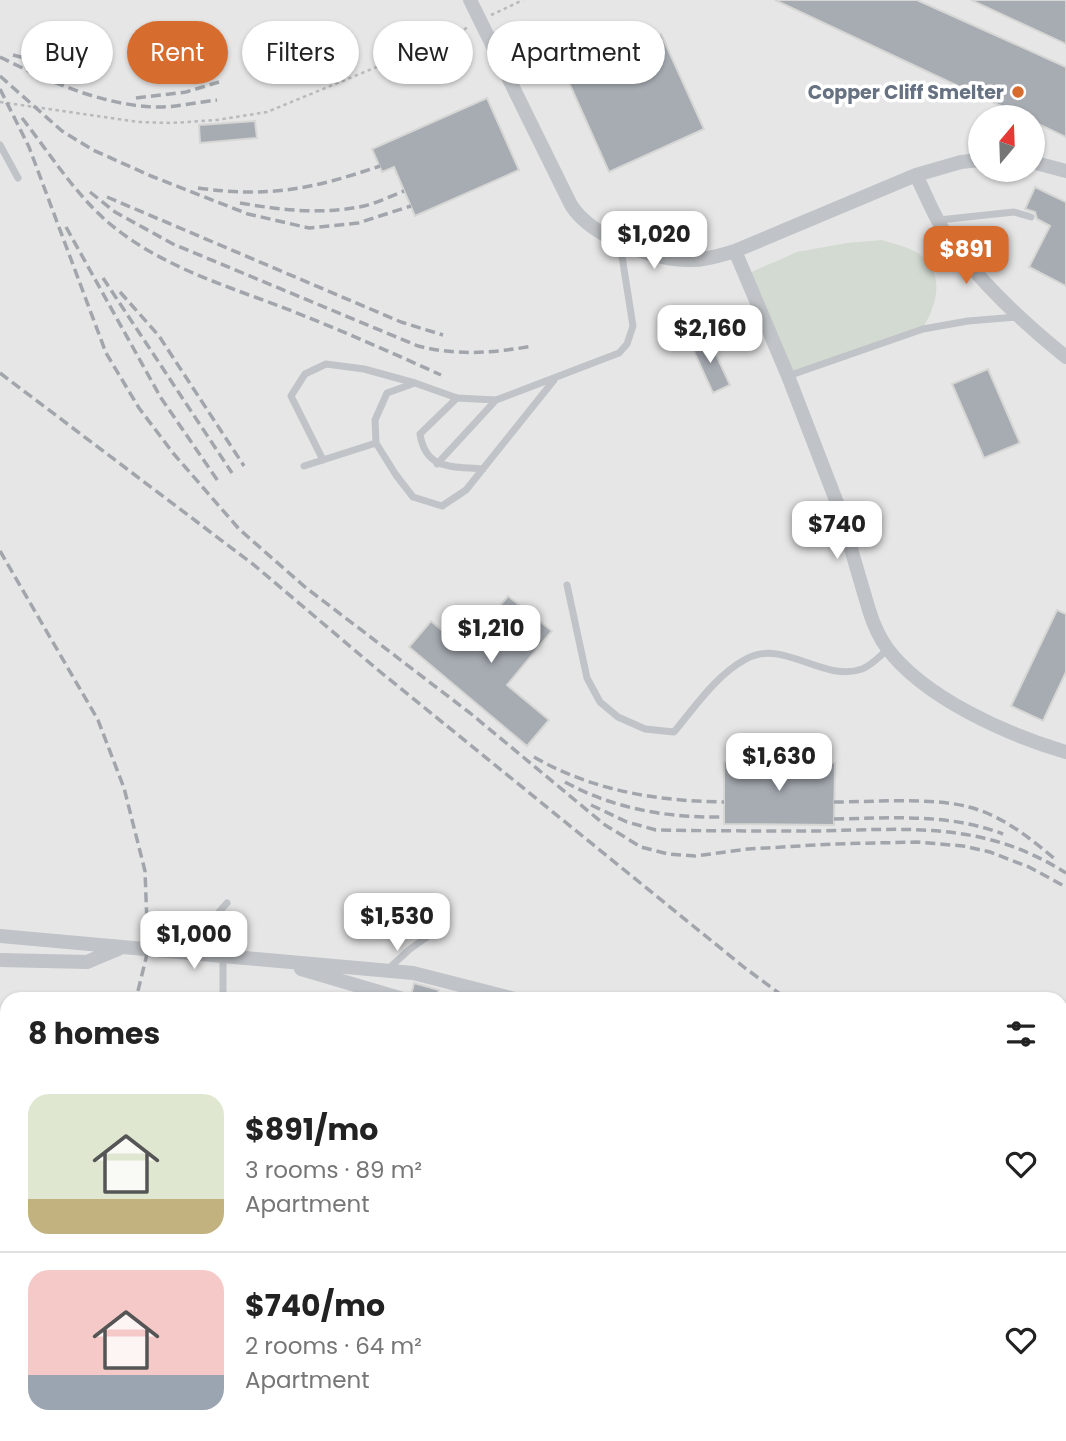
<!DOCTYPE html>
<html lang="en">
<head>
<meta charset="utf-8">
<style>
	:root { --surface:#fff; --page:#f6f6f6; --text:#222; --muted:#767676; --line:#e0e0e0; --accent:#d76c2f }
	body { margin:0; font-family:Poppins,sans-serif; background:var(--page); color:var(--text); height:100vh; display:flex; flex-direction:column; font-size:26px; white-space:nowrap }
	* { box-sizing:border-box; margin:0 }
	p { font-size:23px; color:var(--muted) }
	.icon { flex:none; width:38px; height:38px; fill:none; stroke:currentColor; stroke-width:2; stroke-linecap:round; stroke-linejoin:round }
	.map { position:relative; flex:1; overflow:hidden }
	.sheet { position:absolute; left:0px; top:992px; width:1068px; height:450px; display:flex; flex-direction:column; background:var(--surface); border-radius:21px 21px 0 0; box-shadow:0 2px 5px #0004 }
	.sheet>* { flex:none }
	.guide { position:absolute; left:21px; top:21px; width:700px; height:63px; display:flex; gap:14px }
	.needle { width:46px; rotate:19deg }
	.fabs { position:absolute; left:968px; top:105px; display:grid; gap:14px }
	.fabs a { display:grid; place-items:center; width:77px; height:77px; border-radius:50%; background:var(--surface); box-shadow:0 2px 5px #0004; font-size:35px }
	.price { position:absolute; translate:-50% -60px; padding:0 16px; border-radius:14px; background:#fff; color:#222; font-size:23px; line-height:46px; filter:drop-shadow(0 2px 4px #0008) }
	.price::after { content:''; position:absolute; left:50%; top:42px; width:21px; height:16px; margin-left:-10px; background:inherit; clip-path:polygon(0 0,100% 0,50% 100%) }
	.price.current { background:var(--accent); color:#fff }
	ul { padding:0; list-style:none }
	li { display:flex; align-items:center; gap:21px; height:175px; padding:0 28px }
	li+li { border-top:2px solid var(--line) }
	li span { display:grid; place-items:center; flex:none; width:196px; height:140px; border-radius:21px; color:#555 }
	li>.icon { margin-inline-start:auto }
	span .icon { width:84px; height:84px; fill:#fffc; stroke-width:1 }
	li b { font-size:30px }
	h2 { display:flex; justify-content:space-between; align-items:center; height:84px; padding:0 28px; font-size:30px }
	.pill { padding:0 24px; border-radius:32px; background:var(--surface); box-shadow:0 2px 5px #0004; font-size:24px; line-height:63px }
	.pill.current { background:var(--accent); color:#fff }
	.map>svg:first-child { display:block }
	.built { fill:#e5e6e5; fill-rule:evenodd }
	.green { fill:#d3dad1 }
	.building { fill:#a7acb3; stroke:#d6d6d4; stroke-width:2 }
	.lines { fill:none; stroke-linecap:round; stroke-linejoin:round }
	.path { stroke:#b8babd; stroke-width:2.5; stroke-dasharray:3.5 3.5; stroke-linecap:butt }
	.lane { stroke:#c0c3c7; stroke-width:7 }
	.street { stroke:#c0c3c7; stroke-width:14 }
	.rail { stroke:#a2a6ac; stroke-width:3.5; stroke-dasharray:10 5; stroke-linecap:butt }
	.poi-dot { fill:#d76c2f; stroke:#fff; stroke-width:2.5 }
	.labels { text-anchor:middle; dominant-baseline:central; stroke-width:7; stroke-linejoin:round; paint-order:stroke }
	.poi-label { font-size:19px; font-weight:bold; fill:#667181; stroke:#fff; text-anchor:end }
</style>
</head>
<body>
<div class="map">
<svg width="1066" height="1441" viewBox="0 0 1066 1441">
	<rect width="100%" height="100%" fill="#f4f5f1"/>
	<path class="built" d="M0 0H1066V1405H1060V999H7V1264L0 1271ZM980 117H1032V170H980Z"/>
	<path class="green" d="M882 240C894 244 909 247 919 254 946 273 937 304 923 328L789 375 745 275 797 252 847 243Z
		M7 1264V1435H1060L1061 1405H1066V1441H0V1271Z"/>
	<path class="building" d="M775 0H917L1066 67V137L1032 121V117H1024Z
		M971 0H1066V44Z
		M661 34 704 129 609 172 566 76Z
		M487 98 519 170 415 216 394 167 382 172 372 149Z
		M255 121 257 138 200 143 199 125Z
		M1035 187 1066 202V286L1029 267 1050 226 1037 219 1035 212 1025 209Z
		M708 337 730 385 713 393 691 345Z
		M988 369 1020 443 984 458 952 384Z
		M508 596 552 631 507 685 549 720 527 746 409 647 431 621 464 649Z
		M1057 610 1066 614V672L1043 721 1011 706Z
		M724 762 835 763 834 825 724 824Z
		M414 983 439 990 436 999 411 995Z"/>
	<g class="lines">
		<path class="path" d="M491 15 523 0
			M503 39 553 47
			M0 102 138 122 171 123 217 120 267 112 462 32 469 25"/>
		<path class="lane" d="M0 145 18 178
			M939 220 1014 212 1031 217
			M788 376 923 329 968 321 1017 317
			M554 380 466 490 442 506 413 497 396 475 376 443 375 420 387 393 415 383 457 398 496 400 619 353 627 344 633 326 620 244
			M457 398 420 434C426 471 452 466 483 469
			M323 460 291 396 305 374 326 364 364 369 415 383
			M437 464 496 400
			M304 466 376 443
			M567 585 587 678 600 702 618 717 645 729 674 732C695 707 716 675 746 659 783 638 824 683 862 669 872 665 880 656 888 649
			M188 951 202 931 227 903
			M223 956V999
			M388 969 410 949 427 937"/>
		<path class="street" d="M470 0 571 205C591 237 655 261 692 260 707 260 721 255 735 251L916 175 961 162 980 160
			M1032 162 1066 171
			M916 175C927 197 936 222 951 242 982 283 1026 325 1066 357
			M735 251 788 376 839 508 869 610C873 623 879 637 887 648 924 698 1008 735 1066 752
			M0 936 413 973 515 999
			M0 960 87 962 118 949
			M301 969 403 999
			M1060 1142 1066 1144"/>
		<path class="rail" d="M13 55 36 61 95 63
			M0 57C48 81 99 104 153 107 174 108 197 102 217 100
			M0 76 62 131 93 150 151 176 248 214 309 228 358 223 411 206
			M0 89 29 147 106 353 139 408 173 453 239 529 305 587 470 713 605 825 641 847 668 854 695 856 748 849 833 844 917 842 963 846 990 852 1029 867 1066 887
			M136 98 186 92 219 82
			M22 118C51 155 78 199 115 228 163 266 223 285 279 306 334 327 388 351 441 375
			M198 188C269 198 313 189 380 166
			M90 192 115 212 173 244 418 346C458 356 493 353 533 346
			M107 197 401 322 443 335
			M240 203C281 210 322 215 364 206 377 203 391 196 404 191
			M66 227 161 398 218 481
			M103 278 232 473
			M120 292 159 336 244 466
			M0 373 254 565 378 670 745 968 787 999
			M0 551 98 720 124 788 145 871 148 950 136 999
			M534 757C593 791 657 801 724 802
			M565 782C614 809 667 818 724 817
			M834 802C874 802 932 797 969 807 1003 816 1030 838 1056 860
			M591 805 627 822 656 830C710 831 764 831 817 831 910 829 984 821 1066 873
			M834 819C893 818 948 813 1003 834
			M1060 1113 1066 1114
			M0 1222 7 1215"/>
	</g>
	<circle class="poi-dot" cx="1018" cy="92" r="7"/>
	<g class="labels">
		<g class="poi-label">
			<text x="1004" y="92">Copper Cliff Smelter</text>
		</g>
	</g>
</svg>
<div class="fabs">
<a><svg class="needle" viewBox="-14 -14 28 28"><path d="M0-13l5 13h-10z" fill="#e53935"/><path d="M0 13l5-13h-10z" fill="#767676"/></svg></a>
</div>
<b class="price" style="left:654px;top:271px">$1,020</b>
<b class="price current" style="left:966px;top:286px">$891</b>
<b class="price" style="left:710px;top:365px">$2,160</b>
<b class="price" style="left:837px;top:561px">$740</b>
<b class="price" style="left:491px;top:665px">$1,210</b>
<b class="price" style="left:779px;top:793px">$1,630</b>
<b class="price" style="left:397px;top:953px">$1,530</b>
<b class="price" style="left:194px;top:971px">$1,000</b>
<div class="guide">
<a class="pill">Buy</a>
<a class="pill current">Rent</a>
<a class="pill">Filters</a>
<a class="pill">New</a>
<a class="pill">Apartment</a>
</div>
<section class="sheet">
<h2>8 homes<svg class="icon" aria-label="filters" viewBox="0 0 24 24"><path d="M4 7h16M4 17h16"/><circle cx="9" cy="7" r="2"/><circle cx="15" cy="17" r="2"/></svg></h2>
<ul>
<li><span style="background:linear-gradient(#dfe7d0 75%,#c2b280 0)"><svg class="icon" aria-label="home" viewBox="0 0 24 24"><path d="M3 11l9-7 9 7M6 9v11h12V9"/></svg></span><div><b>$891/mo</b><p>3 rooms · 89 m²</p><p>Apartment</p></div><svg class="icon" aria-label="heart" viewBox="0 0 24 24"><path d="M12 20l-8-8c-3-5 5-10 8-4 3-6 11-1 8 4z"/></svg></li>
<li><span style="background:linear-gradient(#f6c9c9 75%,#9aa5b1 0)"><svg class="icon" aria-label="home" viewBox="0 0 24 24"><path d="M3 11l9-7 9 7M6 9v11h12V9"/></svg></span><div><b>$740/mo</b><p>2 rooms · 64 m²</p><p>Apartment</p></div><svg class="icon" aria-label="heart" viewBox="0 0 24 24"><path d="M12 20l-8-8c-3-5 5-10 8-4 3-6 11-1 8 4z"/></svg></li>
</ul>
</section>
</div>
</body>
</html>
